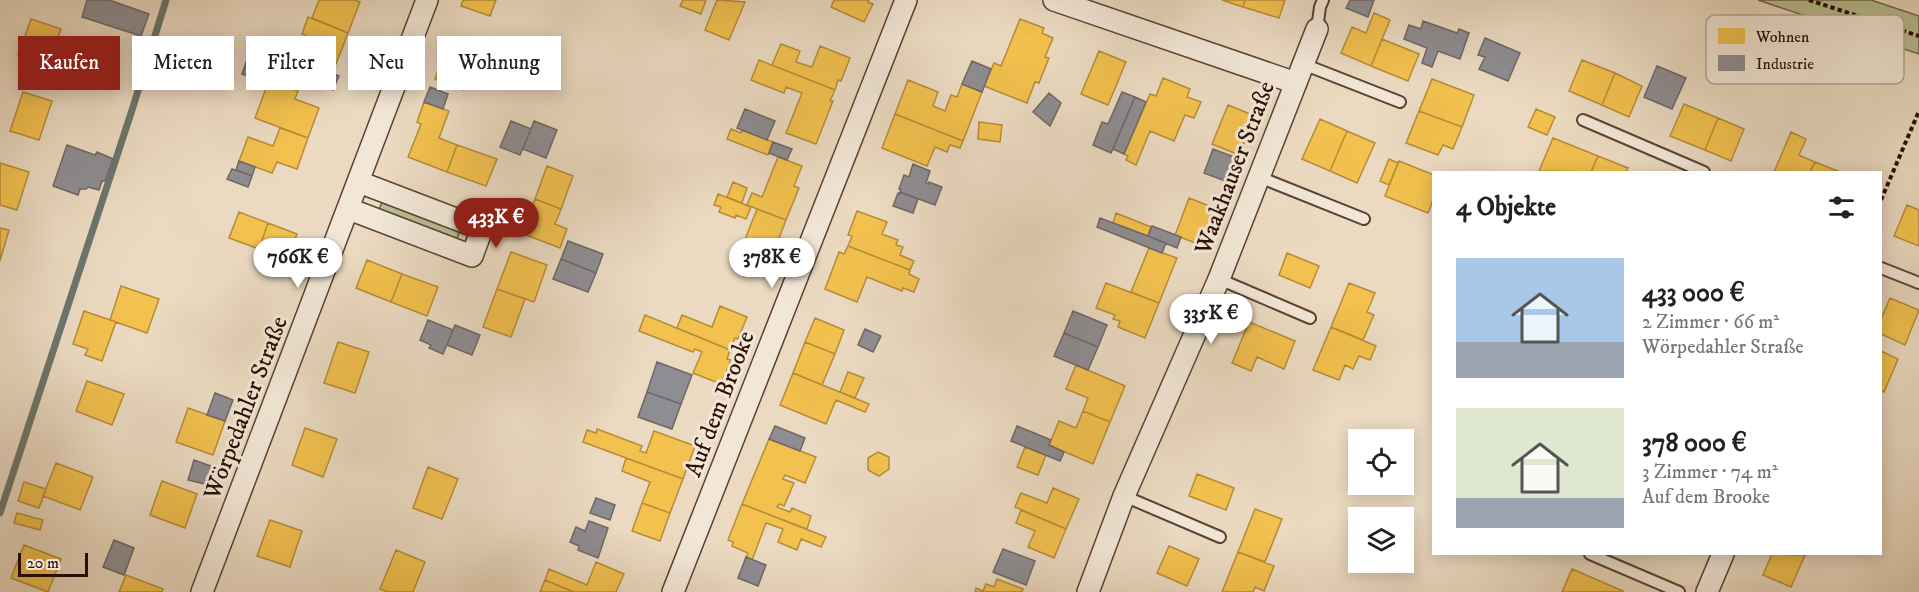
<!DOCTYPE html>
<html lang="de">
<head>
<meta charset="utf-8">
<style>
	:root { --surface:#fff; --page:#f6f6f6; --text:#222; --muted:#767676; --accent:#8f2418 }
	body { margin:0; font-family:"IM FELL DW Pica",serif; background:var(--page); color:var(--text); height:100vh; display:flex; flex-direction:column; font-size:22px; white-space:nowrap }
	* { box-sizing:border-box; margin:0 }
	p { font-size:20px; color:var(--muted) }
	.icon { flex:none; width:33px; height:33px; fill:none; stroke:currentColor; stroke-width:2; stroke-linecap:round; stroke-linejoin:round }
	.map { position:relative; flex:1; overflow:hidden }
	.details { position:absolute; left:1432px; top:171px; width:450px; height:384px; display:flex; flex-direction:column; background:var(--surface); border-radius:0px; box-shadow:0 3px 15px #0003 }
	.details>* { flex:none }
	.top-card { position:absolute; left:18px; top:36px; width:570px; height:54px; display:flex; gap:12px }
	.buttons { position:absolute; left:1348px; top:429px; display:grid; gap:12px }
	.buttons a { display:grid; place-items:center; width:66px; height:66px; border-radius:0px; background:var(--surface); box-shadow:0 3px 15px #0003; font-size:30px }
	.scale { position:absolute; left:18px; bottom:15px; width:70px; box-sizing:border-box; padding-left:6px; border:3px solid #290f04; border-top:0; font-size:16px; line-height:21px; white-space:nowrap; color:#290f04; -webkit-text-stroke:4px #f2e7d7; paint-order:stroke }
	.price { position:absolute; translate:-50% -51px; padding:0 14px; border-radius:21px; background:#fff; color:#222; font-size:20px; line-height:39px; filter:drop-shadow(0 2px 3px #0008) }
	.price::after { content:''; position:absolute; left:50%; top:36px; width:18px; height:14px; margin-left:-9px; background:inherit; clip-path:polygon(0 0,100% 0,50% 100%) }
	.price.current { background:var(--accent); color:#fff }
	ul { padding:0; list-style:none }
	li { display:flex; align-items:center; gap:18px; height:150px; padding:0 24px }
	li span { display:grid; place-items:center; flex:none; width:168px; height:120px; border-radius:0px; color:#555 }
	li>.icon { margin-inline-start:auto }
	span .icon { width:72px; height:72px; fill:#fffc; stroke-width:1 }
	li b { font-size:26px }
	h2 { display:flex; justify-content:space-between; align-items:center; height:72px; padding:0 24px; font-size:26px }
	.pill { padding:0 21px; border-radius:0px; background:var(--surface); box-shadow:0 3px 15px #0003; font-size:21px; line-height:54px }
	.pill.current { background:var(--accent); color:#fff }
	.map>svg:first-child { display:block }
	.green { fill:#b8bf92; stroke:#70674b; stroke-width:1.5 }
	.homes { fill:#f2c14e; stroke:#b68c38; stroke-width:1.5 }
	.industry { fill:#8d8d92; stroke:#6f6767; stroke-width:1.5 }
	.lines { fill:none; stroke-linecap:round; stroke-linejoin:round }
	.stream { stroke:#6c766d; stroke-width:7 }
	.service-casing { stroke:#5a4233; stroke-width:14 }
	.minor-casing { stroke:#5a4233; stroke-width:24 }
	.path { stroke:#290f04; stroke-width:4; stroke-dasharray:4.5 3; stroke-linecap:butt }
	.service { stroke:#f2e7d7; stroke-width:10 }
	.minor { stroke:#f2e7d7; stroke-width:21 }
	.labels { text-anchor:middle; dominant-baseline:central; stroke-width:6; stroke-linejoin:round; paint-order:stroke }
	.street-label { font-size:24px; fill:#290f04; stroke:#f2e7d7 }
	.key { fill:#f2e7d7; stroke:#b6a698; stroke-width:1.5 }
	.key-label { font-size:16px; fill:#290f04 }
</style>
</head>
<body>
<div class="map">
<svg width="1919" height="592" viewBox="0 0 1919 592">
	<rect width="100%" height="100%" fill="#ebdac1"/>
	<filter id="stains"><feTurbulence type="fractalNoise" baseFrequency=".00333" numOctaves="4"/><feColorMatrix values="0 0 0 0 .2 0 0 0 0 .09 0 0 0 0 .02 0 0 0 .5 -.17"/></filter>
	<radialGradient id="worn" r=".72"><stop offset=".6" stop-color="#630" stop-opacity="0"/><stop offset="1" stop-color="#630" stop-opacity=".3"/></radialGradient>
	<path class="green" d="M1758 0H1871L1919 16V54Z
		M383 200 460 230 457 239 379 209Z"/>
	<path class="homes" d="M319 0H355L360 2 348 33 312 18Z
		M463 0H496L490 16 461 6Z
		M683 0H706L701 14 680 6Z
		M717 0 745 2 729 40 705 30Z
		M834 0H869L868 2 873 4 864 22 831 7Z
		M1222 0H1245L1243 7Z
		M1245 0H1285L1279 18 1243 7Z
		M1374 13 1390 20 1371 66 1341 53 1352 27 1366 33Z
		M308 17 348 33 336 64 324 59 320 69 297 60 306 36 302 34Z
		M31 19 61 29 48 66 18 56Z
		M1020 19 1044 28 1042 33 1053 38 1045 57 1049 58 1039 83 1035 82 1027 103 984 86 994 63 1001 66Z
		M1382 39 1419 54 1408 81 1371 66Z
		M448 44 477 55 464 90 435 79Z
		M781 44 800 51 796 62 812 67 820 46 850 58 841 81 838 80 835 90 772 65Z
		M1099 51 1126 62 1108 105 1081 94Z
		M759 60 835 90 830 101H833L816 144 786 133 802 93 786 87 784 93 751 80Z
		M1582 60 1615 73 1602 105 1569 91Z
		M1615 73 1642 86 1629 117 1602 105Z
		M1163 78 1190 89 1187 97 1201 102 1194 118 1185 115 1174 141 1150 131 1136 165 1126 160 1128 156 1124 154 1150 94 1156 96Z
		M1432 79 1474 95 1462 127 1419 111Z
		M269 80 298 91 295 99 319 108 308 138 255 118Z
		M908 80 938 92 933 106 945 111 951 95 957 97 962 84 982 92 963 141 895 114Z
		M23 92 52 101 39 140 10 131Z
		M424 102 449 111 439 138 457 145 447 172 408 157 421 124 417 122Z
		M1684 104 1718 118 1705 150 1670 136Z
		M1228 105 1255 116 1239 155 1212 144Z
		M1536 109 1555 117 1547 135 1528 127Z
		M1419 111 1462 127 1453 149 1443 145 1438 155 1406 143Z
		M895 114 963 141 960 148 950 145 947 152 935 147 927 166 882 148Z
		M1718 118 1744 129 1731 161 1705 150Z
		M1320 119 1347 131 1330 171 1302 159Z
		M979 122 1002 125 1000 142 978 139Z
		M280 128 308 138 297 169 277 162 272 173 239 161 248 137 273 146Z
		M731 129 741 133 742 130 773 142 768 155 727 139Z
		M1347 131 1375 143 1357 183 1330 171Z
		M1791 132 1806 139 1799 155 1815 162 1810 172H1774Z
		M1553 138 1598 156 1591 172 1539 171Z
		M457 145 497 159 486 186 447 172Z
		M1598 156 1628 168 1626 172H1591Z
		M778 157 802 166 794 186 799 188 786 220 747 205 752 193 762 197Z
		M1389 159 1398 163 1389 185 1380 181Z
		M1399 161 1434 175V197L1428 213 1385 196Z
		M1815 162 1840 172H1810Z
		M0 163 29 172 17 210 0 205Z
		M547 166 573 176 561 209 535 199Z
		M733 182 747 188 742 203 727 197Z
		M718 194 751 207 746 219 736 215 735 218 719 212 721 207 714 205Z
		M1189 198 1217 209 1203 246 1175 235Z
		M535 199 561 209 555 224 567 229 560 248 521 233Z
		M1907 205 1919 210V246L1894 236Z
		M757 209 786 220 772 256 751 247 749 250 742 247Z
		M857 211 887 222 882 234 898 240 896 245 903 247 900 255 914 261 910 270 848 246 852 236 848 235Z
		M239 212 268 223 259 249 229 238Z
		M1116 213 1151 227 1148 236 1113 223Z
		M268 223 297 234 288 259 259 249Z
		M0 228 9 230 0 261Z
		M848 246 910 270 909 274 919 279 914 292 903 288 902 291 867 277 857 302 825 289 839 252 844 254Z
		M1149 248 1177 258 1159 303 1131 292Z
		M511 252 547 265 534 302 497 289Z
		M1287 253 1319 266 1310 288 1279 275Z
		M367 260 402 274 391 302 356 288Z
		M402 274 438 287 427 316 391 302Z
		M1106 283 1159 303 1145 338 1118 327 1120 321 1113 319 1115 315 1096 308Z
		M1349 283 1375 293 1367 312 1374 315 1363 340 1331 327Z
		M121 286 159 299 147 333 110 320Z
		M497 289 525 299 511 337 483 327Z
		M1890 298 1919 310 1905 345 1881 334V319Z
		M720 306 747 317 738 339 735 338 730 350 677 328 682 315 712 327Z
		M84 311 116 322 102 361 85 355 88 349 73 344Z
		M645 315 730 350 727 359 731 360 721 384 693 373 702 352 695 349 693 352 639 331Z
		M815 318 844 330 835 354 805 342Z
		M1249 322 1295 341 1284 369 1257 357 1251 371 1232 363Z
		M1331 327 1376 346 1370 360 1359 356 1353 369 1345 365 1339 380 1313 370Z
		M338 342 369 352 355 393 324 383Z
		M805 342 835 354 822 385 793 373Z
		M1881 351 1898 359 1884 392 1881 390Z
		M1076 365 1125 386 1110 422 1083 411 1088 398 1066 389Z
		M848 372 864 378 855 398 840 392Z
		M793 373 869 404 865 412 836 400 826 424 780 405Z
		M87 381 124 394 112 425 76 411Z
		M188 408 225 421 213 455 176 442Z
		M1083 411 1110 422 1093 464 1049 445 1059 421 1076 428Z
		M305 428 337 439 323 477 292 465Z
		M597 429 642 446 640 451 646 453 654 431 695 446 683 479 583 442 587 430 596 433Z
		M769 439 816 457 805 483 785 475 783 479 794 483 784 506 779 504 777 507 790 512 792 508 811 516 807 529 742 504Z
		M1025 447 1046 455 1038 475 1017 467Z
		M878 452 889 457V469L879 476 868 470V458Z
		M626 458 683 479 670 513 642 503 650 482 622 471Z
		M56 463 93 477 80 510 43 496Z
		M428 467 458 479 442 519 413 508Z
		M1197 474 1234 488 1226 510 1189 496Z
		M162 481 197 494 185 528 150 515Z
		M24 482 46 489 39 508 18 501Z
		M1053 488 1079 499 1066 529 1015 507 1021 493 1047 503Z
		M642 503 670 513 660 541 632 531Z
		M742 504 826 537 821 547 801 539 797 550 778 542 783 529 766 523 752 560 746 557 748 553 732 546 733 542 728 540Z
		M1255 509 1282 519 1265 562 1238 552Z
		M1021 510 1066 529 1054 558 1028 547 1035 531 1016 523Z
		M17 513 43 520 40 530 14 523Z
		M270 520 302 531 290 567 257 556Z
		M24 545 61 559 48 592 11 578Z
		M1169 546 1199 559 1187 586 1157 573Z
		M396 550 425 562 413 592H388L380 589Z
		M1238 552 1274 566 1264 591 1255 587 1253 592H1222Z
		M1772 554 1805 555 1791 587 1763 575Z
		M596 562 624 574 616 592H574L545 580 549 569 587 585Z
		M1572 569 1623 591V592H1562Z
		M126 575 163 589 162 592H119Z
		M997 579 1023 589 1022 592H975L976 588 983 591 986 584 994 587Z
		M545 580 574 592H540Z"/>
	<path class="industry" d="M87 0H109L149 14 141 36 82 17Z
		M1350 0H1374L1368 17 1346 8Z
		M1423 21 1457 33 1459 29 1469 33 1460 59 1438 51 1432 67 1422 63 1427 48 1404 39 1409 25 1421 29Z
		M1485 38 1520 53 1508 81 1479 69 1485 57 1478 55Z
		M249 54 275 63 267 83 242 74Z
		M297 60 339 76 333 90 292 73Z
		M972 61 991 69 982 92 962 84Z
		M1657 66 1686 78 1672 109 1644 97Z
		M430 87 448 94 443 109 424 102Z
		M1122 92 1135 97 1111 153 1093 145 1102 122 1108 124Z
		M1049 93 1061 103 1050 126 1033 112Z
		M1135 97 1146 102 1124 154 1113 149Z
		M745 109 775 121 767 140 737 128Z
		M511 121 531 129 520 155 500 147Z
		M534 121 557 130 546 158 523 149Z
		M773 142 792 149 787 160 769 153Z
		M67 145 95 155 97 152 113 159 105 181H102L99 190 88 187 86 189H80L78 195 53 186Z
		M1213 149 1237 158 1228 182 1204 173Z
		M239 161 255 167 252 176 236 170Z
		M913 164 930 171 926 183 929 184V182L942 187 935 205 900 192 901 190 899 189 904 175 909 177Z
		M232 169 252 176 248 187 227 179Z
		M900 192 918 199 913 213 893 206 898 193 900 194Z
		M1100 218 1166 243 1162 253 1097 227Z
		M1152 226 1181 237 1177 248 1148 236Z
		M568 241 603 254 596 273 561 259Z
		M742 247 761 254 752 275 733 267Z
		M561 259 596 273 588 292 553 279Z
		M1073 311 1107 325 1098 347 1064 333Z
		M428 320 453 330 443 354 429 348 431 345 420 340Z
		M455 325 480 335 472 355 447 345Z
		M865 329 881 336 873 352 858 345Z
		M1064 333 1098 347 1088 370 1054 356Z
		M657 362 692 375 681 404 647 392Z
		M647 392 681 404 672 429 638 417Z
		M215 393 233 400 225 421 207 415Z
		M775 426 805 438 800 451 769 439Z
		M1017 426 1051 440 1049 445 1064 452 1060 461 1011 441Z
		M194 460 211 466 205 484 188 480Z
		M596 498 615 505 610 520 590 513Z
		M589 521 608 528 598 558 578 550 579 546 570 542 576 527 585 531Z
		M114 540 134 548 124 575 103 567Z
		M1003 549 1035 561 1026 585 993 572Z
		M746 557 766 565 758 586 738 578Z"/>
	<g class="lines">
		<path class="stream" d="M0 513 133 107 166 0"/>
		<g class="service-casing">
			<path id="service" d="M1317 29 1320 7 1323 0
				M1303 64 1400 102
				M1583 120 1704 172
				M1259 177 1364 219
				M1881 268 1919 283
				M1219 279 1310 318
				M1124 496 1220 537
				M1590 554 1679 592"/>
		</g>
		<g class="minor-casing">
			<path id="minor" d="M1054 0 1296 83
				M349 209 472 256 482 229 359 182
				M202 592 427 0
				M673 592 906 0
				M1088 592 1124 496 1219 279 1317 29
				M1707 592 1723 554"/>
		</g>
		<path class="path" d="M1809 0 1919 36
			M1881 200 1919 111"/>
		<use href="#service" class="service"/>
		<use href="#minor" class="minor"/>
	</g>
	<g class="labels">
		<g class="street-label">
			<text transform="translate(1235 168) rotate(-69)">Waakhauser Straße</text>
			<text transform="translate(720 404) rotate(-69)">Auf dem Brooke</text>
			<text transform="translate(246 408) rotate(-69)">Wörpedahler Straße</text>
		</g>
	</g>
	<rect x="1706" y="15" width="198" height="69" rx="9" class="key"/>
	<rect x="1718" y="28" width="27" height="16" fill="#f2c14e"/>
	<rect x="1718" y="55" width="27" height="16" fill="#8d8d92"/>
	<g class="key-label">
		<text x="1756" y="42">Wohnen</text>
		<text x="1756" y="69">Industrie</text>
	</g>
	<rect width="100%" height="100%" filter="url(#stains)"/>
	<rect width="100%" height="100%" fill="url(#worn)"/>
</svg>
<div class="buttons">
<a><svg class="icon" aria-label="locate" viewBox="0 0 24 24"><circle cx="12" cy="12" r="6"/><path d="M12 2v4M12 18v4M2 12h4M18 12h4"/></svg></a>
<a><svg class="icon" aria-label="layers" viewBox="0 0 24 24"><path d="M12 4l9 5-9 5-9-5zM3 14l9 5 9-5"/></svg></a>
</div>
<div class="scale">20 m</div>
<b class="price current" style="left:496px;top:249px">433K €</b>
<b class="price" style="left:298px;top:289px">766K €</b>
<b class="price" style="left:772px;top:289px">378K €</b>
<b class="price" style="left:1211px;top:345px">335K €</b>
<div class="top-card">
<a class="pill current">Kaufen</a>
<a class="pill">Mieten</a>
<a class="pill">Filter</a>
<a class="pill">Neu</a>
<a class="pill">Wohnung</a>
</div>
<section class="details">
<h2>4 Objekte<svg class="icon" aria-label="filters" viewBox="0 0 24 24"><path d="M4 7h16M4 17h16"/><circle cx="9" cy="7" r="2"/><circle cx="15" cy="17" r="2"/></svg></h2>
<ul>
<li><span style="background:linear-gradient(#a9c7e8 70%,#9aa5b1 0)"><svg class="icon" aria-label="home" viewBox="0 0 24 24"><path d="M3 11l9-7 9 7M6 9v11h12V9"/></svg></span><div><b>433 000 €</b><p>2 Zimmer · 66 m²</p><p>Wörpedahler Straße</p></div></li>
<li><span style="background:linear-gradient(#dfe7d0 75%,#9aa5b1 0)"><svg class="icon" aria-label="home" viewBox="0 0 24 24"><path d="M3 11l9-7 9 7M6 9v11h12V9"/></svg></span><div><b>378 000 €</b><p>3 Zimmer · 74 m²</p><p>Auf dem Brooke</p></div></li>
</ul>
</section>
</div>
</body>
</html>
